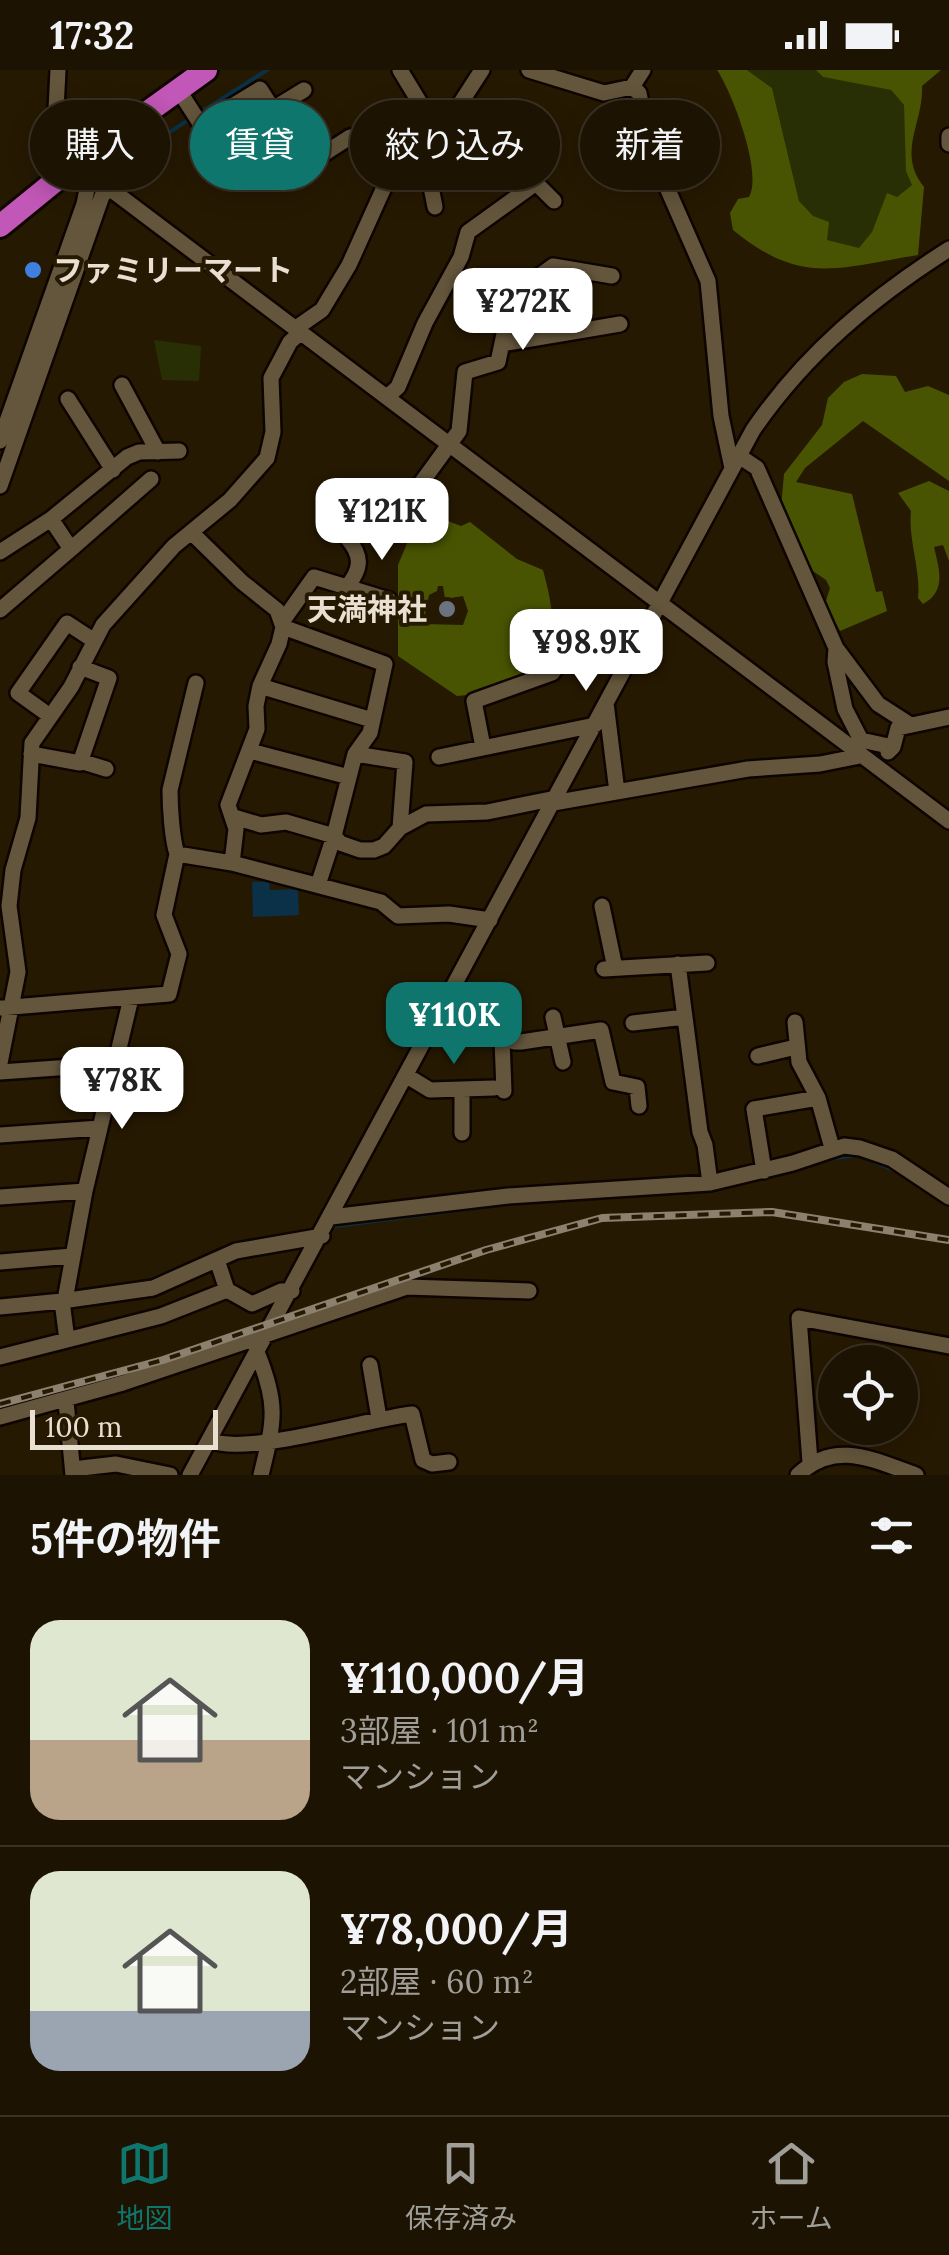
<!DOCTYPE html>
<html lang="ja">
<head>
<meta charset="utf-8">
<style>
	:root { --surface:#1c1302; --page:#292011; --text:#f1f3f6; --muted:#a09e99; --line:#3a3224; --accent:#0f766e }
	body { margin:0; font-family:Lora,"Noto Sans JP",serif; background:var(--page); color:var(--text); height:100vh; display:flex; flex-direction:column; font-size:38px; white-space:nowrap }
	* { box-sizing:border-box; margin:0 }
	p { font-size:32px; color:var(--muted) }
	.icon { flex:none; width:55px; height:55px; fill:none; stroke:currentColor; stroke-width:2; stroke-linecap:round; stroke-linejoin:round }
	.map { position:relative; height:1405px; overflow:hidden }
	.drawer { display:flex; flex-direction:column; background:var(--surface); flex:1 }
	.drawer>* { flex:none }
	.banner { position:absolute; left:30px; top:30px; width:890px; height:90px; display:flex; gap:20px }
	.buttons { position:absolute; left:818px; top:1275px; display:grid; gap:20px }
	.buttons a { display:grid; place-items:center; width:100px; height:100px; border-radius:50%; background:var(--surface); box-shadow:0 5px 25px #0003,0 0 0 2px var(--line); font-size:50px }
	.scale { position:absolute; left:30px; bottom:25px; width:188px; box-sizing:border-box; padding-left:10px; border:5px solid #e9e0d2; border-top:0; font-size:28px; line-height:35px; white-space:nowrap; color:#e9e0d2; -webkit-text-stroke:8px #261902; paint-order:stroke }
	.price { position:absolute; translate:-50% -85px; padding:0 22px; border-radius:20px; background:#fff; color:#222; font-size:32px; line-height:65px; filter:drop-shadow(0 2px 5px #0008) }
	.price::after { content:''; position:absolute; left:50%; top:60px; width:30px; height:22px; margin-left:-15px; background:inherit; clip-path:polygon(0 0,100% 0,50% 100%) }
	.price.on { background:var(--accent); color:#fff }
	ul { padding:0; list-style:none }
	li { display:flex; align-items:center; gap:30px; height:250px; padding:0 30px }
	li+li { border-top:2px solid var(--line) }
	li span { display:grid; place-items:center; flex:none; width:280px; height:200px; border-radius:30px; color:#555 }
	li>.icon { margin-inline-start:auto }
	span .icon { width:120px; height:120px; fill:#fffc; stroke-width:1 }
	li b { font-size:42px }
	h2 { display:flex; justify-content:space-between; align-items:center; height:120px; padding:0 30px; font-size:42px }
	.tag { padding:0 35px; border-radius:45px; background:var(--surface); box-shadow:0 5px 25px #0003,0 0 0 2px var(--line); font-size:35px; line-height:90px }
	.tag.on { background:var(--accent); color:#fff }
	.status { display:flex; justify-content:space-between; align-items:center; height:70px; padding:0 50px; background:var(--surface); direction:ltr }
	.status svg { height:28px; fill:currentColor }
	.menu { display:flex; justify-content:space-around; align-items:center; height:140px; border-top:2px solid var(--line); background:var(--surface); font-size:28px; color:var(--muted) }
	.menu a { display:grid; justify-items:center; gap:5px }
	.menu .on { color:var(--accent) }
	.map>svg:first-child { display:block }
	.green { fill:#292f04 }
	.forest { fill:#495402; fill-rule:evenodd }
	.water { fill:#0a3147 }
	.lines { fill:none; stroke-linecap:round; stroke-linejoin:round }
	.stream { stroke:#0a3147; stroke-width:4 }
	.minor-casing { stroke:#0e0400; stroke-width:20 }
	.highway-casing { stroke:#0e0400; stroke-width:28 }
	.minor { stroke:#64563c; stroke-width:15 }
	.highway { stroke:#c157b6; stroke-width:22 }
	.rail-casing { stroke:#8c816f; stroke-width:8 }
	.rail { stroke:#261902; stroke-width:4; stroke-dasharray:11; stroke-linecap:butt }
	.shop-dot { fill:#3f7fe0; stroke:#261902; stroke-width:4 }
	.worship-dot { fill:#6b7280; stroke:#261902; stroke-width:4 }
	.labels { text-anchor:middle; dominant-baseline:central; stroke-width:8; stroke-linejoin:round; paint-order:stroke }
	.poi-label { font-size:30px; font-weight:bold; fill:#e9e0d2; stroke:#261902; text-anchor:start }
</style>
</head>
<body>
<div class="status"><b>17:32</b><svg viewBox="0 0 49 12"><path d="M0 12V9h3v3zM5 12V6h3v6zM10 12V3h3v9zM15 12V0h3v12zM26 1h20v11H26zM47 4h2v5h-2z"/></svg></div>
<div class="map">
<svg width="949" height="1405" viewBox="0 0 949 1405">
	<rect width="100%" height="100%" fill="#261902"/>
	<path class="green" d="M747 0H816L823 7 891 20 904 35 912 115 897 127 887 124 872 162 860 179 826 170 799 131 772 18Z
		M154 270 201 276 199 311 162 310Z"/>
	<path class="forest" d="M717 0H747L772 18 799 131 813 146 829 152 827 170 859 178 872 162 887 123 897 127 912 115 906 101 904 35 891 20 823 7 816 0H941L922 16C924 53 896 82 924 117L918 185C838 198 801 216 733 160L730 143 738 129 749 127C763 103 732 22 717 0Z
		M862 304 896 306 905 322 928 316 949 325V411L863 351 805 398 796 412 852 424 876 522 882 521 887 541 840 561 825 534 830 518 826 510 810 499 781 438 784 404 822 355 828 328 844 312Z
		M929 411 949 421V491L943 475 934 477C939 499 947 521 923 534L918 528C921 499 908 471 911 441L898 423Z
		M435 446 461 456 470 452 517 489 543 500C552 533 558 565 546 599L478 624 457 626 398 586V495L408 471ZM438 516H443L445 529 463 526 468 541 463 555 423 554 429 525 437 521Z"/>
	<path class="water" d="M269 811 270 820 298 819 299 845 253 847 252 812Z"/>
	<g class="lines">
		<path class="stream" d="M198 44 267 0
			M104 108 107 102 190 49
			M827 1089 857 1085 899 1102
			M646 1125 706 1120
			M328 1157 522 1132
			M269 1168 319 1159
			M147 1211 184 1196"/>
		<g class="minor-casing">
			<path id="minor" d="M58 0 55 59 109 118 949 751
				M400 0 440 66
				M529 0 604 23 632 17 639 23 645 53 661 104 708 211 721 346 732 398
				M632 17 643 0
				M178 19 201 55 260 19 308 94 350 67 360 65 388 111
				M273 39 304 20
				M949 66V74
				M413 90 429 107 435 137
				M268 98 299 79
				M296 258 322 240 349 195 386 113 436 71 482 0
				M502 274 620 254
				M122 315 158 382
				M387 327 398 317 425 253 461 187 468 162 536 113 554 131
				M68 329 113 400
				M0 371 84 134 88 114 82 94
				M739 386 757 398 836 578 835 592 845 639 861 670 893 677
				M0 416 102 126 109 118
				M411 427 459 361 465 302 498 292 512 226 553 196 612 206
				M193 464 242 512 277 540 283 557 279 574 260 616 256 636 257 659 228 735 236 759 232 793
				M71 479 151 409
				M0 482 51 449 127 387 139 382 179 381
				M347 517C361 499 363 487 348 469
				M0 540 71 479 51 449
				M282 552 314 507 389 530
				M283 557 385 594 370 663 355 684 334 766 318 815
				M836 578 878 634 909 654
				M260 616 372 650
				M606 633 617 722
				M50 646 18 623 67 553 93 570
				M483 677 474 631 552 603 560 592 631 587
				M250 681 349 707
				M888 682 893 677 898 658 949 647
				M31 684 80 693 109 608 80 597
				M355 684 405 692 400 758
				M439 687 595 655
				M80 691 106 699
				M553 733 748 699 820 694 860 686
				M234 747 261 755 286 752 334 766 340 773 360 780H374L384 776 400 758 426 744 487 742 556 728
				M177 784C172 769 170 737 170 720L196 613
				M602 836 615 898
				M678 894 700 1062 705 1075 710 1113
				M604 899 707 893
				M0 938 169 924 179 884 164 845 177 784 232 793 381 832 398 846 449 844 490 850
				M441 944 496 952 514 972H521L601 960 613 1012 637 1017 639 1036
				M553 947 563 992
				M795 952 799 992 818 1028 832 1078
				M633 953 685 947
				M396 955 419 954 432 959
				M758 986 796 977
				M0 993 18 902 9 836 13 800 28 748 32 673 71 617 103 555 174 476 230 430 267 388 273 362 271 308 290 272 301 262
				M0 1002 114 994
				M407 1006 430 1020 494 1018
				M504 1021 502 970 506 966
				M462 1063V1019
				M0 1065 100 1058
				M764 1101 754 1039 818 1028
				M0 1127 85 1121
				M331 1147 508 1126 710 1113 793 1093 844 1076 860 1078 892 1089 949 1127
				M0 1192 72 1186
				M227 1220 252 1234 281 1221H292
				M65 1230 85 1121 131 928
				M62 1231 153 1218 236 1181 322 1166
				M0 1237 62 1231 67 1270 0 1287
				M67 1270 161 1246 227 1220 217 1190
				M257 1282C279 1336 274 1351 261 1405
				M370 1295 379 1348
				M66 1331 73 1405
				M0 1347 123 1313 407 1217 529 1221
				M210 1370C244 1387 368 1349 412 1344L423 1390 432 1394 449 1392
				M810 1392 799 1248 949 1276
				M73 1399 116 1394 170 1405
				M190 1405 753 360C805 284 872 228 949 179
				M798 1405C835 1369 873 1390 916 1405"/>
		</g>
		<g class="highway-casing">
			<path id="highway" d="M0 156 81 90 206 0"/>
		</g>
		<use href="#minor" class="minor"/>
		<use href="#highway" class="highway"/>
		<g class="rail-casing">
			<path id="rail" d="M0 1334 163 1290 486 1180 602 1148 772 1142 949 1170"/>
		</g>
		<use href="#rail" class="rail"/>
	</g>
	<circle class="shop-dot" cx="33" cy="200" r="10"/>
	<circle class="worship-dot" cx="447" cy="539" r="10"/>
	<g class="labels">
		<g class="poi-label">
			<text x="53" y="200">ファミリーマート</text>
			<text x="427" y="539" text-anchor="end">天満神社</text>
		</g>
	</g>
</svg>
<div class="buttons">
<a><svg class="icon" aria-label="locate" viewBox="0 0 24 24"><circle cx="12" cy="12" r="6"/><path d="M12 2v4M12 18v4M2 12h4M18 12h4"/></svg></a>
</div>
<div class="scale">100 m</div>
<b class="price" style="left:523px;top:283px">¥272K</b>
<b class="price" style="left:382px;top:493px">¥121K</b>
<b class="price" style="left:586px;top:624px">¥98.9K</b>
<b class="price on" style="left:454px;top:997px">¥110K</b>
<b class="price" style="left:122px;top:1062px">¥78K</b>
<div class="banner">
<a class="tag">購入</a>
<a class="tag on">賃貸</a>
<a class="tag">絞り込み</a>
<a class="tag">新着</a>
</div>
</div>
<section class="drawer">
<h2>5件の物件<svg class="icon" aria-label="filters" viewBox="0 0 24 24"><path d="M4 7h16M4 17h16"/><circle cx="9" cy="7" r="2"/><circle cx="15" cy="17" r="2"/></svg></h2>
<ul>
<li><span style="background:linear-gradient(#dfe7d0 60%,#b9a48a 0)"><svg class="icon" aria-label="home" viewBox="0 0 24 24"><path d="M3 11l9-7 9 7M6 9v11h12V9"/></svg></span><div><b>¥110,000/月</b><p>3部屋 · 101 m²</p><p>マンション</p></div></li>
<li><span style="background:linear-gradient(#dfe7d0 70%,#9aa5b1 0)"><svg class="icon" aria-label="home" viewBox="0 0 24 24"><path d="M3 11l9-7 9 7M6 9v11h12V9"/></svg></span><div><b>¥78,000/月</b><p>2部屋 · 60 m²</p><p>マンション</p></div></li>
</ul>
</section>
<nav class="menu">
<a class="on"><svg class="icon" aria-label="map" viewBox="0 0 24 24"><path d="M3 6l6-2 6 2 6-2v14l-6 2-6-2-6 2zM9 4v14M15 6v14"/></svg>地図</a>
<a><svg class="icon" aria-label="saved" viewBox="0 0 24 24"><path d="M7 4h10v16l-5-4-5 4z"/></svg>保存済み</a>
<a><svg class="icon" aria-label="home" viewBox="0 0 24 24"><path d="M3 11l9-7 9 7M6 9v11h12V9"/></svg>ホーム</a>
</nav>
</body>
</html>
